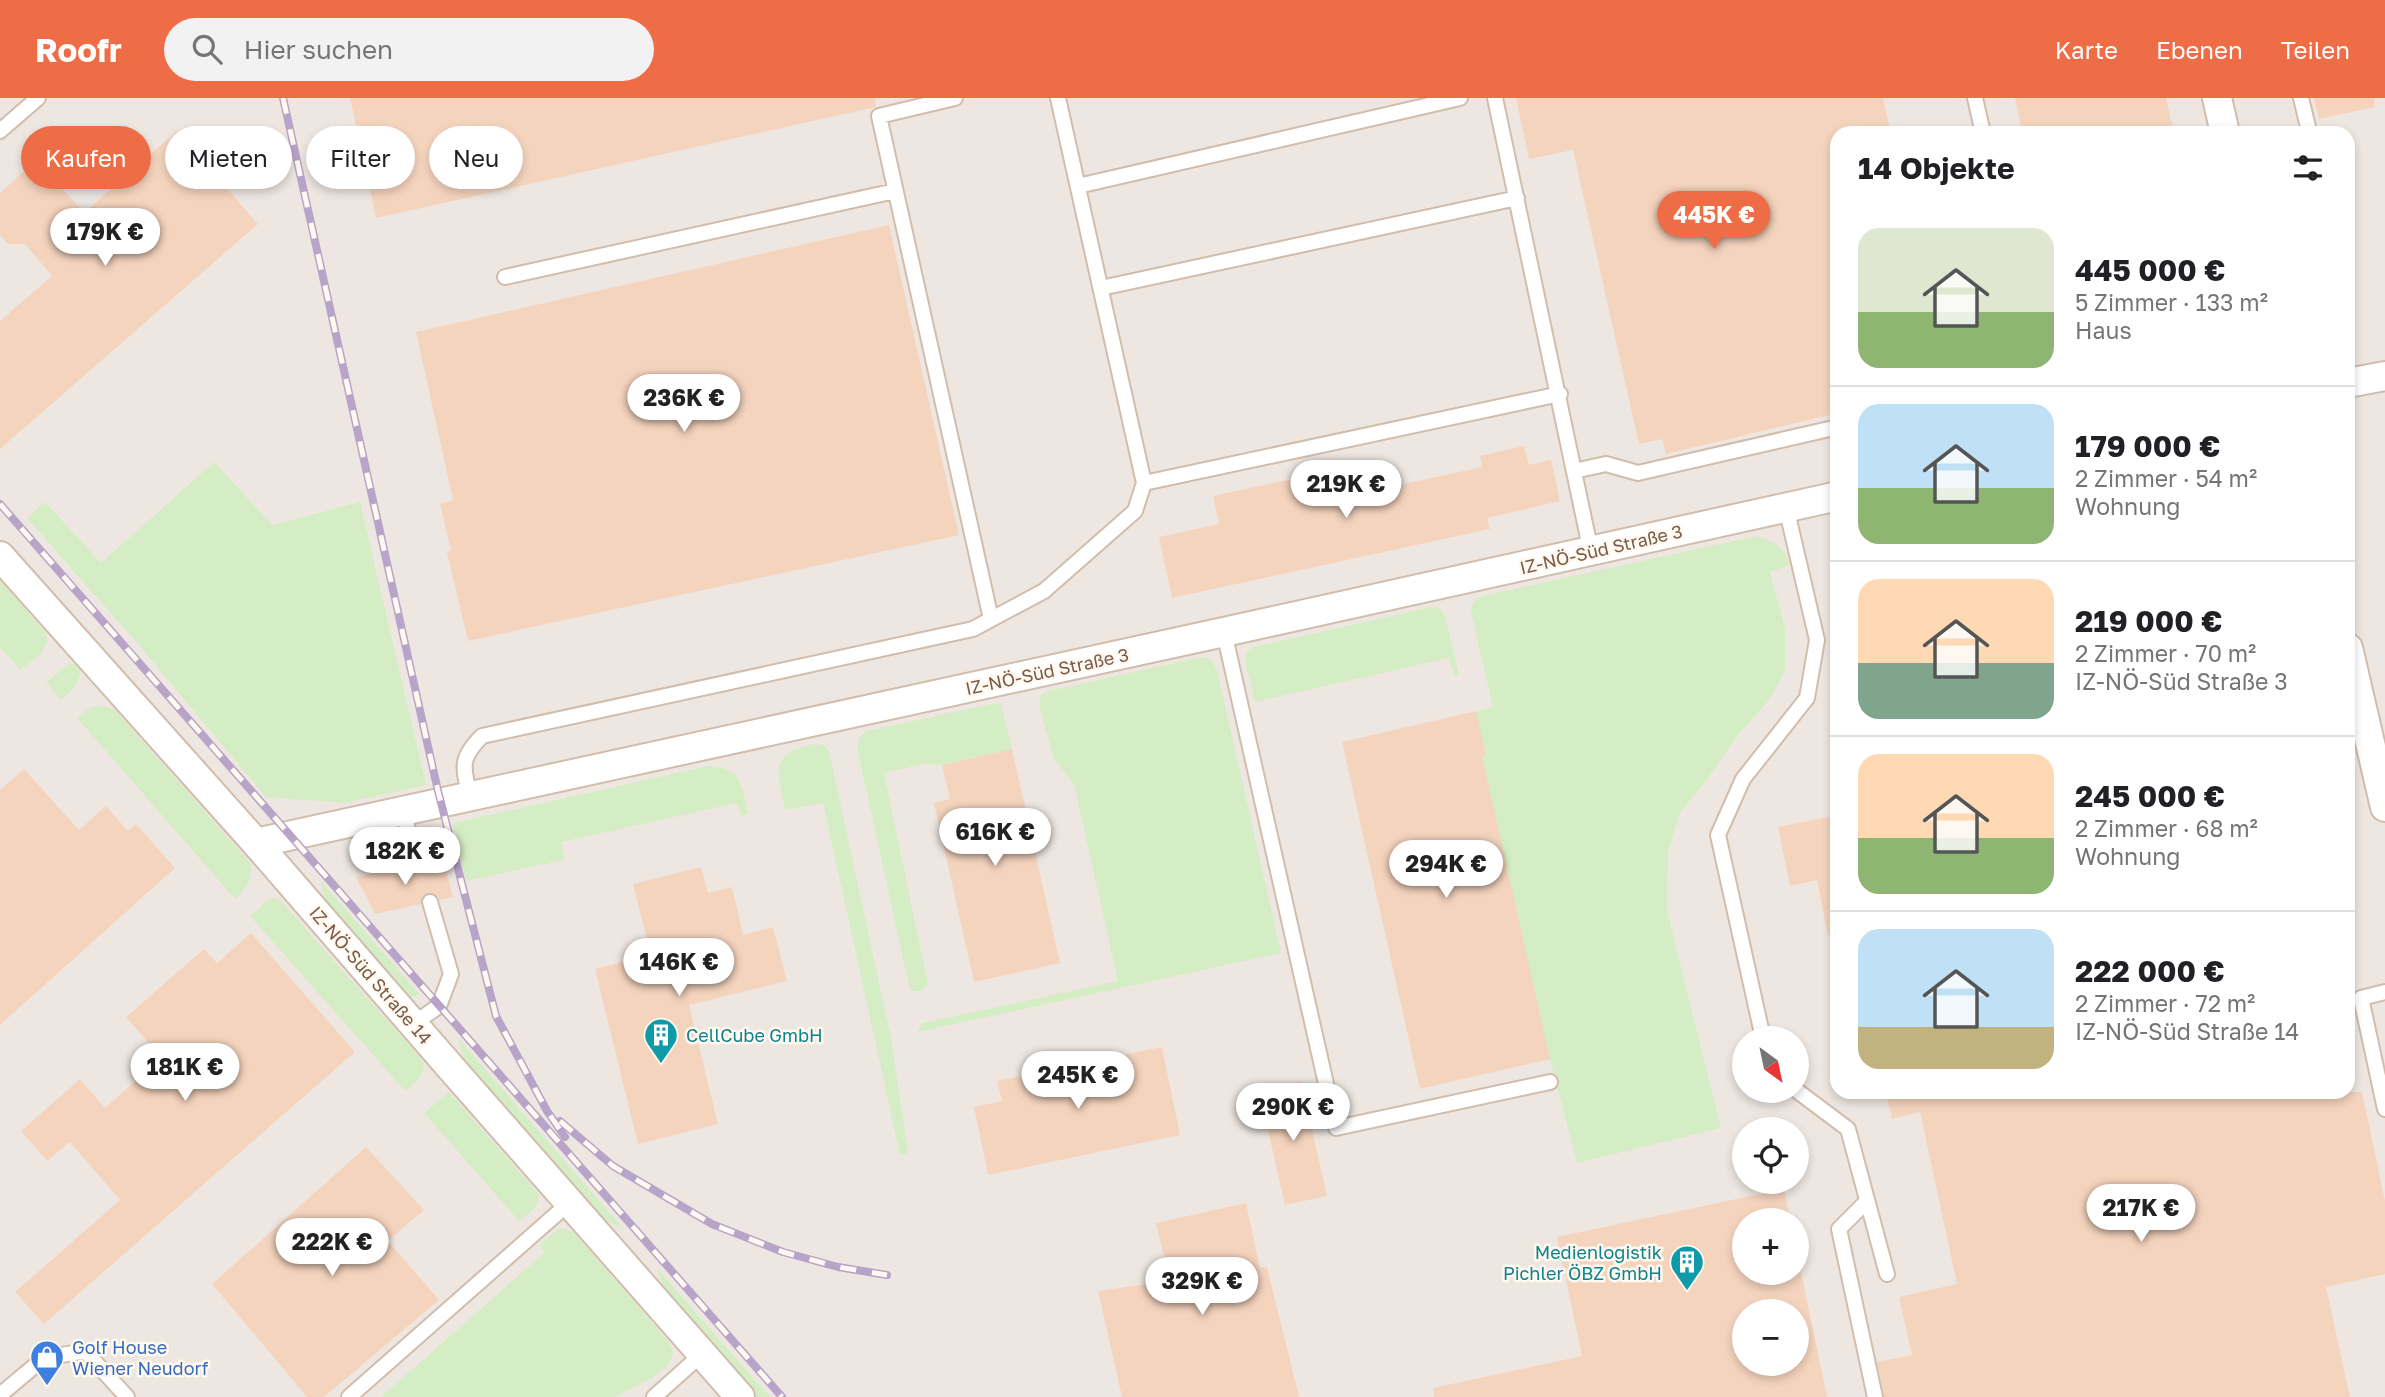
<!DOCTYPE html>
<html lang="de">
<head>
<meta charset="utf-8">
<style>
	:root { --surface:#fff; --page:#f2f2f2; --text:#202124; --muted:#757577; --line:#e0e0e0; --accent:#ee6d47 }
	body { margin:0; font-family:"Golos Text",sans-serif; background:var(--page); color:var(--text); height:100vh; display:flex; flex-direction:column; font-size:26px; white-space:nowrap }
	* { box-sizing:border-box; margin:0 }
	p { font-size:23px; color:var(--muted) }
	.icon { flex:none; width:38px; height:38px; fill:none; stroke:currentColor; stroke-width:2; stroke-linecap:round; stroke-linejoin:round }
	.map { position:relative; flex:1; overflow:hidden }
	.details { position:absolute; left:1830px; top:28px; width:525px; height:973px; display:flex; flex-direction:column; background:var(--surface); border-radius:21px; box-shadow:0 4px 10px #0003 }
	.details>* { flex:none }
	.top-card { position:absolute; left:21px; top:28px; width:665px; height:63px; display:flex; gap:14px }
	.needle { width:46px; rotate:147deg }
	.buttons { position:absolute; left:1732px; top:928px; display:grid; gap:14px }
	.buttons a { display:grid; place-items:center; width:77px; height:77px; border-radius:50%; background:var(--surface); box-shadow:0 4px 10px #0003; font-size:35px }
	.price { position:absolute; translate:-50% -60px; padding:0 16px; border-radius:24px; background:#fff; color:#222; font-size:23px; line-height:46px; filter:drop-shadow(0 2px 4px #0008) }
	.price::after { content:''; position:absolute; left:50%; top:42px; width:21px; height:16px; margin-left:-10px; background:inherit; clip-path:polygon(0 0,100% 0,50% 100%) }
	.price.current { background:var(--accent); color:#fff }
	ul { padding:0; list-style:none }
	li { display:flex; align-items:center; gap:21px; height:175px; padding:0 28px }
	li+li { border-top:2px solid var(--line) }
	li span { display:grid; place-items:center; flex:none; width:196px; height:140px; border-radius:21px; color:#555 }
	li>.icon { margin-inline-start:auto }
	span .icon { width:84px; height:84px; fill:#fffc; stroke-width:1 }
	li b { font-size:30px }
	h2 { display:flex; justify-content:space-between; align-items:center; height:84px; padding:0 28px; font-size:30px }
	.chip { padding:0 24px; border-radius:32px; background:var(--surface); box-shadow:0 4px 10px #0003; font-size:24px; line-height:63px }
	.chip.current { background:var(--accent); color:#fff }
	header { display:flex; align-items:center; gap:42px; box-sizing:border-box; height:98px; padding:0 35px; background:var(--accent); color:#fff }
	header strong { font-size:33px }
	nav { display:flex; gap:38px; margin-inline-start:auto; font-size:24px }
	.search { width:490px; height:63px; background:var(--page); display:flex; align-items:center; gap:18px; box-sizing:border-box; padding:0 24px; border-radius:38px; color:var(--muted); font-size:26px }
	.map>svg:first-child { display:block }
	.industrial { fill:#eee7e1; fill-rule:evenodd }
	.green { fill:#d5edc5 }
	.building { fill:#f5d4be; fill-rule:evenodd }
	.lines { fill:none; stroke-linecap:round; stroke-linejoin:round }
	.lane-casing { stroke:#d1bdac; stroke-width:18 }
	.street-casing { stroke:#d1bdac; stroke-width:32 }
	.lane { stroke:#fff; stroke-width:14 }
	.street { stroke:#fff; stroke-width:28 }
	.rail-casing { stroke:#b8a4c9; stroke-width:8 }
	.rail { stroke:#fff9ef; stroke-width:5; stroke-dasharray:16; stroke-linecap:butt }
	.labels { text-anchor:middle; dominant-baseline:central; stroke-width:5; stroke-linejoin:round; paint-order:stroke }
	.street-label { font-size:18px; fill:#7a5b4a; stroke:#fff9ef }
	.culture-label { font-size:18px; fill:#0d838f; stroke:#fff9ef; text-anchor:start }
	.shop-label { font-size:18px; fill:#366cbe; stroke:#fff9ef; text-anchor:start }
</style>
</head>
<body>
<header>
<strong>Roofr</strong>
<div class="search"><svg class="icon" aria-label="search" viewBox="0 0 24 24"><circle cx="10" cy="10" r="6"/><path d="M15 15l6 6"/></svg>Hier suchen</div>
<nav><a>Karte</a><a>Ebenen</a><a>Teilen</a></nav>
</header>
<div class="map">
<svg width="2385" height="1299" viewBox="0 0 2385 1299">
	<rect width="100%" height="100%" fill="#fef5e8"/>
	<path class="industrial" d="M0 0H2385V1299H0ZM1838 35H2348V994H1838ZM1745 940H1797V992H1745ZM1745 1031H1797V1083H1745ZM1745 1122H1797V1174H1745ZM1745 1213H1797V1265H1745Z"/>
	<path class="green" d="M214 364 272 427 360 404 426 687 345 705 266 699 137 545 27 420 45 404 101 465Z
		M1752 439C1771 440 1784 448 1790 467L1770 474 1785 531V572L1769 602 1738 637 1706 683 1680 714 1668 755 1667 812 1721 1030 1577 1065 1550 961 1399 677 1486 657 1476 613 1493 609 1471 515 1473 504 1482 498Z
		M0 482 45 534 48 543 40 557 20 572 0 549Z
		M1431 509 1440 510 1445 518 1459 577 1454 578 1449 560 1255 604 1245 564 1246 554 1253 549Z
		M1202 559 1212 562 1217 572 1281 855 918 934 919 928 922 925 1118 883 1074 686 1054 661 1039 607 1041 597 1049 593Z
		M69 566H76L80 572C80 586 71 593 61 602L46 584Z
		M996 605 1001 606 1012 651 942 667 923 666 884 675 928 887 920 893H910L857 649 860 639 867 633Z
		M104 608 115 612 251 766C252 783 247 789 235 801L77 620 91 609Z
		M814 646 823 647 829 653 891 940 908 1055 900 1057 823 705 785 712C778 675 768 655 814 646Z
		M708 668C743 669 742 688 748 716L741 718 737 705 561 744 564 762 466 783 453 725Z
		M321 783 420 897 409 899 399 892C377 867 321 815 321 783Z
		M274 800 281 803 423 963C427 978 415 984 405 993L250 818 268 802Z
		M457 939 623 1130 599 1120 468 972Z
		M449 994 538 1095C541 1109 529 1115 519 1123L424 1015Z
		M558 1131H566L574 1135 668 1243 673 1253 672 1259 667 1268 652 1280 615 1299H381L545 1154 539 1147Z
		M657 1170 770 1299H756L663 1193Z"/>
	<path class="building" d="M350 0H875L876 9 376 120Z
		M1516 0H1883L1891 35H1838V315L1666 356 1662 341 1639 346 1573 52 1529 61Z
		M2015 0H2166L2174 35H2022Z
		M2314 0H2374L2375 9 2319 21Z
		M177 33 258 126 0 351V223L52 178 25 146H8L0 137V95L23 74 49 75 84 115Z
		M889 127 959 437 468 543 447 454 451 452 440 406 453 402 416 234Z
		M1524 348 1529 367 1551 362 1560 403 1487 420 1490 431 1172 500 1159 439 1219 426 1213 398 1356 367 1362 395 1482 369 1480 358Z
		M1476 613 1486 657 1482 658 1550 961 1420 991 1342 644Z
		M1012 651 1060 865 974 884 934 705 950 701 942 667Z
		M24 671 79 732 106 708 128 733 136 726 175 770 0 927V692Z
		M1838 717V837L1828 838 1817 782 1790 788 1778 729Z
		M443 761 453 799 439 802 436 797 428 795 423 798 421 806 375 816 356 779 409 768 412 773 420 775 425 772 427 765Z
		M701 769 708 795 732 789 743 837 773 829 787 883 689 907 718 1026 638 1046 595 871 651 857 633 786Z
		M251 835 355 954 44 1226 15 1194 120 1102 70 1044 47 1063 21 1033 80 981 105 1010 162 960 126 919 204 851 217 865Z
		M1162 949 1180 1037 988 1077 974 1009 1002 1003 997 983Z
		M1301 983 1327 1098 1285 1107 1259 993Z
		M1886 994H2362L2385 1103V1176L2326 1189 2350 1299H1884L1877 1264 1912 1257 1899 1199 1957 1186 1920 1014 1892 1021Z
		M366 1049 424 1112 388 1143 439 1202 324 1299H307L212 1186Z
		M1784 1091 1790 1122H1745V1174H1801L1827 1299H1434L1433 1290 1582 1258 1557 1139ZM1745 1213H1797V1265H1745Z
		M1246 1105 1260 1170 1267 1169 1299 1299H1122L1098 1193 1170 1183 1156 1125Z"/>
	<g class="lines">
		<g class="lane-casing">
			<path id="lane" d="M955 0 879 18 991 521
				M1058 0 1144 385 1560 296
				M1495 0 1591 454
				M1975 0 1983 35
				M2301 0 2308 29
				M0 33 38 0
				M1078 88 1460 0
				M505 179 895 93
				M1101 190 1517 100
				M1574 373 1606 366 1638 375 1838 329
				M1224 534 1336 1030 1550 984
				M470 699C463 669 459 661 482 638L973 531 1044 493 1135 413 1144 385
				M403 714 418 766
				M2385 894 2361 900 2385 1011
				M413 926 439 908 451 876 430 804
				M1763 940 1718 737 1743 681 1807 600 1817 542 1786 409
				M1796 992 1848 1031 1887 1176
				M1867 1103 1839 1131 1875 1299
				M0 1297 44 1260 85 1253 127 1299
				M349 1299 569 1105
				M654 1299 702 1256"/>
		</g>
		<g class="street-casing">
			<path id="street" d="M2217 0 2225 35
				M2348 285 2385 278
				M0 458 256 745 452 971 740 1299
				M2348 550 2385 709
				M256 745 1224 534 1838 398"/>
		</g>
		<use href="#lane" class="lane"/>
		<use href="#street" class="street"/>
		<g class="rail-casing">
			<path id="rail" d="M283 0 438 693 496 918 547 1013 565 1039
				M0 406 782 1299
				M560 1023 613 1068 712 1126 783 1154 838 1169 887 1177"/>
		</g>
		<use href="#rail" class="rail"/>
	</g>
	<defs>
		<g id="building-pin" transform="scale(1.75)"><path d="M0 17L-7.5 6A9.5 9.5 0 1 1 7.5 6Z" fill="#0f9aa8" stroke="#fff9ef"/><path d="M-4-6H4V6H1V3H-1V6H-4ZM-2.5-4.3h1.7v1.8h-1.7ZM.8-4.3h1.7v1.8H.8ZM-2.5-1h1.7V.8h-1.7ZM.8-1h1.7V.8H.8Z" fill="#fff"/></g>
		<g id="shop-pin" transform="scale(1.75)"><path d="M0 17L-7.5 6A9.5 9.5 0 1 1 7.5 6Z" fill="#3f7fe0" stroke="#fff9ef"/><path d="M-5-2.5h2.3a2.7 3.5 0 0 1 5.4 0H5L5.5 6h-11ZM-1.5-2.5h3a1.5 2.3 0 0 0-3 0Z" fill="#fff"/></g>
	</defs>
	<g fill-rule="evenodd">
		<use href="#building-pin" x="661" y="937"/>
		<use href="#building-pin" x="1687" y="1164"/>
		<use href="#shop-pin" x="47" y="1259"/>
	</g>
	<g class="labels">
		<g class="street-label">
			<text transform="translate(1601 451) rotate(-13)">IZ-NÖ-Süd Straße 3</text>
			<text transform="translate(1047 573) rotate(-12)">IZ-NÖ-Süd Straße 3</text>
			<text transform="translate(371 877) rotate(49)">IZ-NÖ-Süd Straße 14</text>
		</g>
		<g class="culture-label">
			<text x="686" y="937">CellCube GmbH</text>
			<text x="1662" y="1154" text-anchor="end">Medienlogistik<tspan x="1662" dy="21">Pichler ÖBZ GmbH</tspan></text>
		</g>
		<g class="shop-label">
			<text x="72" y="1249">Golf House<tspan x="72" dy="21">Wiener Neudorf</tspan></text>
		</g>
	</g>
</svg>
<div class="buttons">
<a><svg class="needle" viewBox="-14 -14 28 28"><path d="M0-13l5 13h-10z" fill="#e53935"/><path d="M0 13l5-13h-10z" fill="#757577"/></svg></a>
<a><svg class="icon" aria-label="locate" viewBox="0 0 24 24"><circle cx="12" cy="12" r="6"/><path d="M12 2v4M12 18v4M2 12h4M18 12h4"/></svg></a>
<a>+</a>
<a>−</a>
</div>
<b class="price current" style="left:1714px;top:153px">445K €</b>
<b class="price" style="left:105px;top:170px">179K €</b>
<b class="price" style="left:684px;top:336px">236K €</b>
<b class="price" style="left:1346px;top:422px">219K €</b>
<b class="price" style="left:995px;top:770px">616K €</b>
<b class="price" style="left:405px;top:789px">182K €</b>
<b class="price" style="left:1446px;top:802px">294K €</b>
<b class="price" style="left:679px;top:900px">146K €</b>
<b class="price" style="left:185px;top:1005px">181K €</b>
<b class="price" style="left:1078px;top:1013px">245K €</b>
<b class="price" style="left:1293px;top:1045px">290K €</b>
<b class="price" style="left:2141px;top:1146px">217K €</b>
<b class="price" style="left:332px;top:1180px">222K €</b>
<b class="price" style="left:1202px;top:1219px">329K €</b>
<div class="top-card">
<a class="chip current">Kaufen</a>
<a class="chip">Mieten</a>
<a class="chip">Filter</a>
<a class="chip">Neu</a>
</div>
<section class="details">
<h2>14 Objekte<svg class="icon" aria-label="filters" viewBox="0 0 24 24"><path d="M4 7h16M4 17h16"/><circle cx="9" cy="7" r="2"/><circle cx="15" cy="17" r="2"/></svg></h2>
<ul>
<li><span style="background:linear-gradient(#dfe7d0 60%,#8fb573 0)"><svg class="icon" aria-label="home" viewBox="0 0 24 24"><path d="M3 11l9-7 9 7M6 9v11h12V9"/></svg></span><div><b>445 000 €</b><p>5 Zimmer · 133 m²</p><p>Haus</p></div></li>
<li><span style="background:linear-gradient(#bfe0f5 60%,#8fb573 0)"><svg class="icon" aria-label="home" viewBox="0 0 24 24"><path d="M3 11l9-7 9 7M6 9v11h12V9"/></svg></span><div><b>179 000 €</b><p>2 Zimmer · 54 m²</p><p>Wohnung</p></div></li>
<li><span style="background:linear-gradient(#ffd9b3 60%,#7fa58c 0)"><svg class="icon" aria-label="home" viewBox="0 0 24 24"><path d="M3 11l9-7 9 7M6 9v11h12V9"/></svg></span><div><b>219 000 €</b><p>2 Zimmer · 70 m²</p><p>IZ-NÖ-Süd Straße 3</p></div></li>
<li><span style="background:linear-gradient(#ffd9b3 60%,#8fb573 0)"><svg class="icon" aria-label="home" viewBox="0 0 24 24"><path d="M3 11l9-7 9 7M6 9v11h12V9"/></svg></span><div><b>245 000 €</b><p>2 Zimmer · 68 m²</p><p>Wohnung</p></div></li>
<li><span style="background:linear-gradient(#bfe0f5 70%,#c2b280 0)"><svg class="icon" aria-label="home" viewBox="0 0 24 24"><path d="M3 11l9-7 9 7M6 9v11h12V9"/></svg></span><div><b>222 000 €</b><p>2 Zimmer · 72 m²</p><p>IZ-NÖ-Süd Straße 14</p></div></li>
</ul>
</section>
</div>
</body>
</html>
